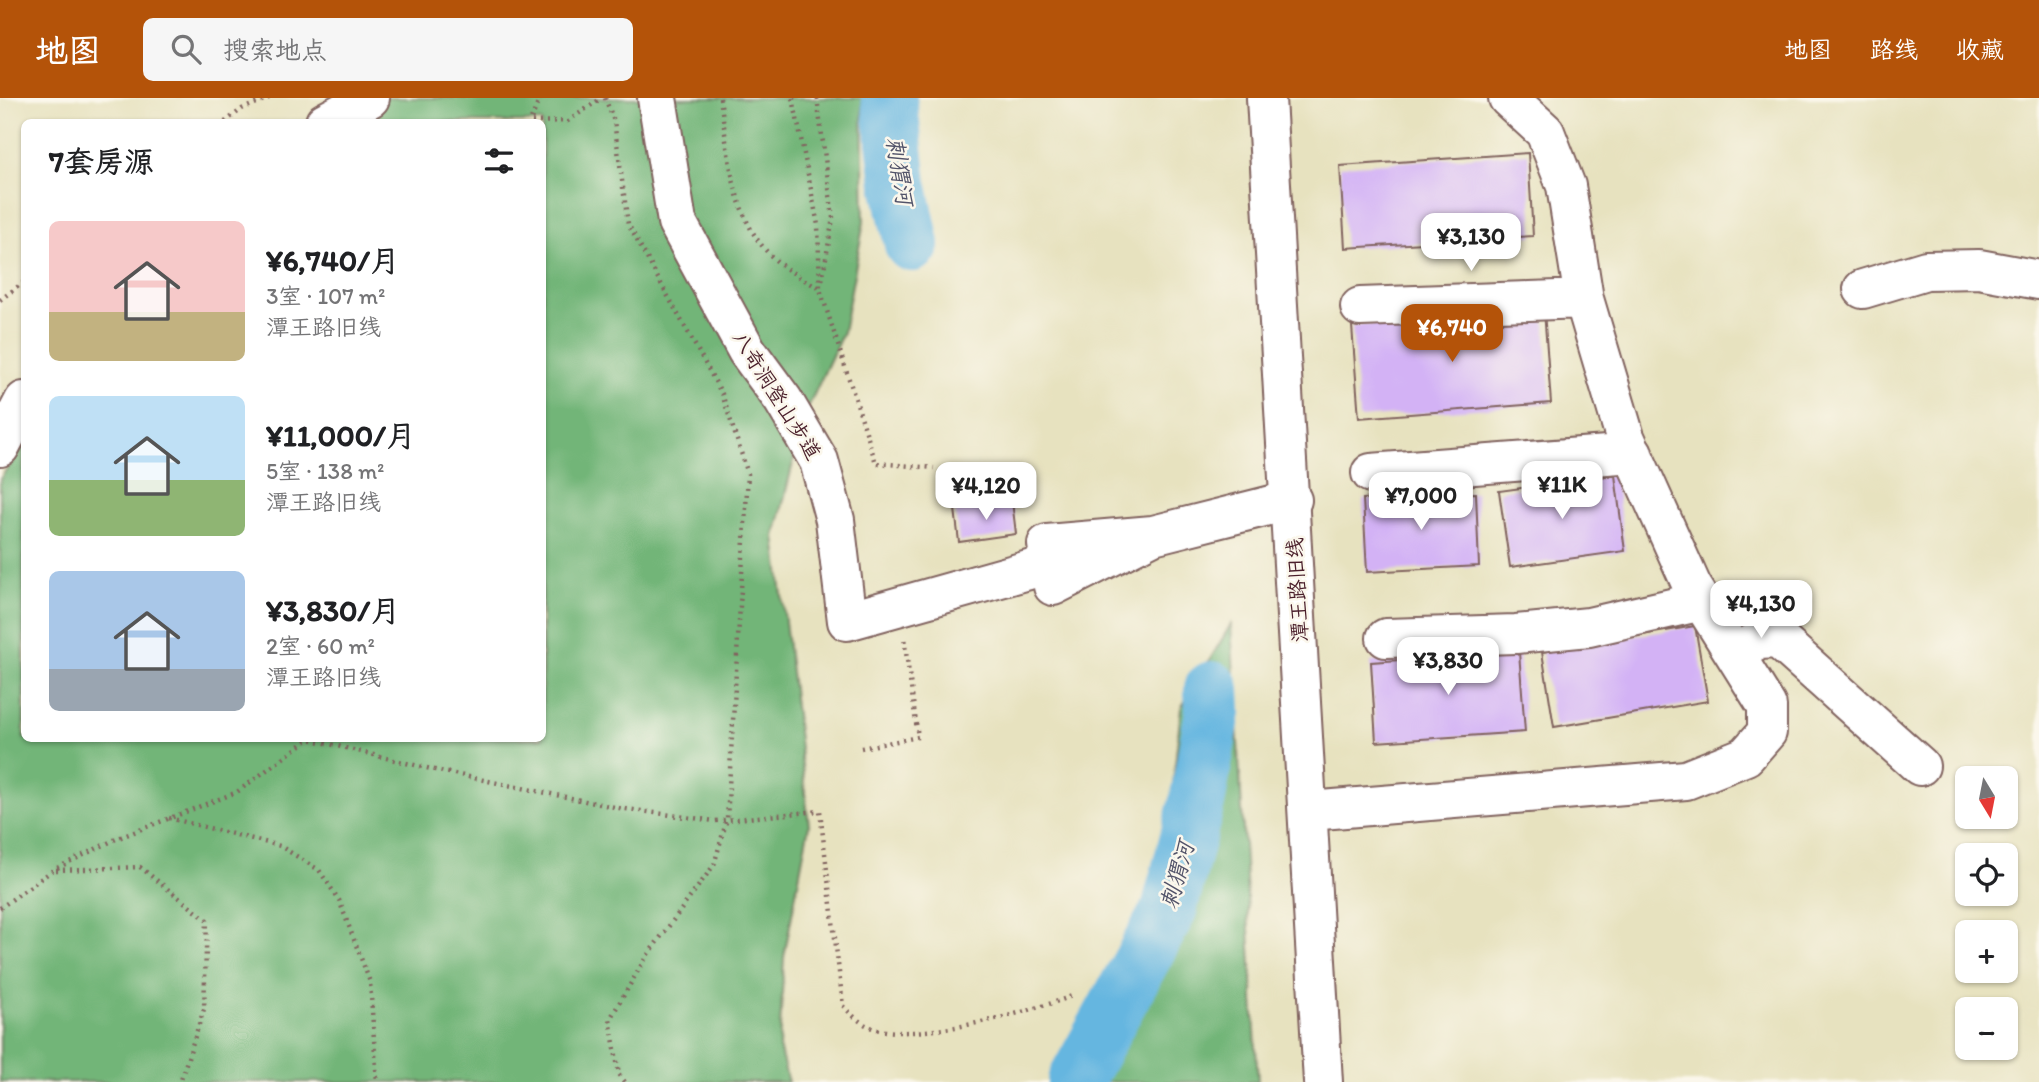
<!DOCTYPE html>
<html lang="zh">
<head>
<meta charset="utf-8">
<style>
	:root { --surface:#fff; --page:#f6f6f6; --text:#202124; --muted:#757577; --accent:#b45309 }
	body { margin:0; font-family:Itim,"LXGW WenKai TC",sans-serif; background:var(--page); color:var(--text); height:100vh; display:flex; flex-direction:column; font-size:26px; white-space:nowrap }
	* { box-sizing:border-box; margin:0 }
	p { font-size:23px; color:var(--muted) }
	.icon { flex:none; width:38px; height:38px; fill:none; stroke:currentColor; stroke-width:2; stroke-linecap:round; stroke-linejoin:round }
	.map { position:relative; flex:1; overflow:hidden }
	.panel { position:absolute; left:21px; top:21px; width:525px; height:623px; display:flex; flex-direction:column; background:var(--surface); border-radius:10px; box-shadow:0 2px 5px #0004 }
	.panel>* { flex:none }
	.needle { width:46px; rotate:170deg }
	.buttons { position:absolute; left:1955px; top:668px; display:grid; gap:14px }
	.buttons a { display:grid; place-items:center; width:63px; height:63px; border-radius:10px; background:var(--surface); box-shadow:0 2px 5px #0004; font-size:35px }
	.price { position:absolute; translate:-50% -60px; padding:0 16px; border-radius:14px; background:#fff; color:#222; font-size:23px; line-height:46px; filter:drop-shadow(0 2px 4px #0008) }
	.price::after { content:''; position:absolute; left:50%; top:42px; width:21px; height:16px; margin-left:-10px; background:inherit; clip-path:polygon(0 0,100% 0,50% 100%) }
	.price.active { background:var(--accent); color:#fff }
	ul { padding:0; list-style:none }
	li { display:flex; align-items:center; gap:21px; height:175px; padding:0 28px }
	li span { display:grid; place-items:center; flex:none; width:196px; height:140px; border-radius:10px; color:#555 }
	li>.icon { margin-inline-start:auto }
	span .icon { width:84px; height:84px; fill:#fffc; stroke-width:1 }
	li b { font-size:30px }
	h2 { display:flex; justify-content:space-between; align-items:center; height:84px; padding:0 28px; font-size:30px }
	header { display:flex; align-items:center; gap:42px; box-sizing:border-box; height:98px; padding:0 35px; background:var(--accent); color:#fff }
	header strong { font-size:33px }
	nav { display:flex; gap:38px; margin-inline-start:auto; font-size:24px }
	.search { width:490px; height:63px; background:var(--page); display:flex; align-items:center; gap:18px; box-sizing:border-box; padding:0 24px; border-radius:10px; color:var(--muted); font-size:26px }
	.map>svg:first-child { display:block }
	.forest { fill:#72b578; stroke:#5e6a52; stroke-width:2 }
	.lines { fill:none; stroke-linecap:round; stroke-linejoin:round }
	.river { stroke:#65b6e0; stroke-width:56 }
	.building { fill:#d3b2f5 }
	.minor-casing { stroke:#81635f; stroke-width:42 }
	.major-casing { stroke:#81635f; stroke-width:42 }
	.path { stroke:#81635f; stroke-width:4.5; stroke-dasharray:2 5; stroke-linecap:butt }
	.minor { stroke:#fff; stroke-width:38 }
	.major { stroke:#fff; stroke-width:38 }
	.labels { text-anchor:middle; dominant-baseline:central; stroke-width:5; stroke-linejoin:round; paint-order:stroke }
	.street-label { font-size:21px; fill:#4a1f2b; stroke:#fbf7ec }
	.water-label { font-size:23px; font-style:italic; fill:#53546a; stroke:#fbf7ec }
</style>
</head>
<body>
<header>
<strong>地图</strong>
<div class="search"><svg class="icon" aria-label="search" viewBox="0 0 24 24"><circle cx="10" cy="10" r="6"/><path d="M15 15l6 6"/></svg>搜索地点</div>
<nav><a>地图</a><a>路线</a><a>收藏</a></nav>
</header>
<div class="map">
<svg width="2039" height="984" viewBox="0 0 2039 984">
	<rect width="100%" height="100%" fill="#fbf7ec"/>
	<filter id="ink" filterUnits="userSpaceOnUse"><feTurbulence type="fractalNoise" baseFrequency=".0143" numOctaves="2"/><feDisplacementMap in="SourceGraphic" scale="14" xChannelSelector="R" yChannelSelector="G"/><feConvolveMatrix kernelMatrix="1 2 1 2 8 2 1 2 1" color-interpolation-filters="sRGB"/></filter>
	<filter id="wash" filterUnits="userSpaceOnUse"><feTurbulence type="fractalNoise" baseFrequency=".00686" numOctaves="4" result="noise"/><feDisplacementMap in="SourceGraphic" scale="28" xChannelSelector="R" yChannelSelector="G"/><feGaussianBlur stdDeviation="1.57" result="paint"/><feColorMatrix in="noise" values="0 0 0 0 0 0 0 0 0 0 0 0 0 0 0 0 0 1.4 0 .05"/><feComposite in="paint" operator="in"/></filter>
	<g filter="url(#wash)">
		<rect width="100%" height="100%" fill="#e7e2bf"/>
		<path class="forest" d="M373 0H862L864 124 843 234 805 316 775 438 809 727 784 859 779 949 788 984H0V381L24 345V640H542V24H342Z
			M1231 526 1258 984H1094L1142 857 1168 736 1181 610Z"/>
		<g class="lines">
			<path class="river" d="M889 0 899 85 912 146
				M1075 984 1169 812 1198 700 1213 613 1212 591"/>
		</g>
		<g id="blocks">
			<path class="building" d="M1528 55 1533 138 1345 150 1340 68Z
				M1544 213 1551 305 1359 320 1352 228Z
				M1615 377 1625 453 1510 469 1499 393Z
				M1476 395 1479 468 1367 474 1363 401Z
				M1012 403 1016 436 959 444 955 411Z
				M1695 528 1708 603 1554 629 1542 554Z
				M1519 554 1525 634 1376 644 1371 564Z"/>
		</g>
	</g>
	<g filter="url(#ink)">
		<use href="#blocks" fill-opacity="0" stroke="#81635f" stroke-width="2"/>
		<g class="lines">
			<g class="minor-casing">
				<path id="minor" d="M657 0 677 124 747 253 783 302 819 363 835 422 847 523 1050 466
					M325 24 370 0
					M1863 191 1926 172 1979 171 2039 182
					M1360 209 1584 201
					M0 349 24 303
					M1371 375 1633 355
					M1153 437 1053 488 1047 446 1153 437 1292 402
					M1386 540 1516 536 1589 529 1702 503
					M1735 556 1759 542 1778 541 1920 668
					M1309 713 1686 682 1746 658 1767 634V608L1692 488 1625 339 1584 201 1566 88 1545 34 1508 0"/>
			</g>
			<g class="major-casing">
				<path id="major" d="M1266 0 1323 984"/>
			</g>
			<path class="path" d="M540 0 530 24 568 23 602 0
				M605 0 614 23 628 126 722 296 748 376 727 721 714 767 646 859 610 921 619 976 625 984
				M720 0C729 56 731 126 779 165 791 175 807 183 820 191
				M793 0 818 127 820 191 876 365 934 370
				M817 0 833 120 822 183
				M225 24 242 11 269 0
				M0 202 24 184
				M861 650 918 639 904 540
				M169 720 280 748 319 772 339 802 370 884 377 984
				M56 772 140 769 207 822 204 911 180 984
				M0 810 53 772 116 741 237 694 309 641 435 672 619 710 715 723 820 713 843 908C850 915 859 924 868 928 909 948 1030 914 1072 898"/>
			<use href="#minor" class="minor"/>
			<use href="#major" class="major"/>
		</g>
	</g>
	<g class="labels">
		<g class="street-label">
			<text transform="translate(777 297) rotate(58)">八奇洞登山步道</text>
			<text transform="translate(1297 492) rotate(-93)">潭王路旧线</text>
		</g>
		<g class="water-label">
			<text transform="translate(900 73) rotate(81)">刺猬河</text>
			<text transform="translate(1177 777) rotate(-74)">刺猬河</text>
		</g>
	</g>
</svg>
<div class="buttons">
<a><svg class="needle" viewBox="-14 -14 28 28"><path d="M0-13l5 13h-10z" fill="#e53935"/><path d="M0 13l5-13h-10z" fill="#757577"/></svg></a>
<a><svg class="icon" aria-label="locate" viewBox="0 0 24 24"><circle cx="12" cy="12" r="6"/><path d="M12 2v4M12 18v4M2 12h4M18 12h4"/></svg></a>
<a>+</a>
<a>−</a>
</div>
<b class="price" style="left:1471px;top:175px">¥3,130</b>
<b class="price active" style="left:1452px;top:266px">¥6,740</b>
<b class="price" style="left:1562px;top:423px">¥11K</b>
<b class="price" style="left:986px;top:424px">¥4,120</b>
<b class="price" style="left:1421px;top:434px">¥7,000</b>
<b class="price" style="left:1761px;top:542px">¥4,130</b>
<b class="price" style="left:1448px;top:599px">¥3,830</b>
<section class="panel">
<h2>7套房源<svg class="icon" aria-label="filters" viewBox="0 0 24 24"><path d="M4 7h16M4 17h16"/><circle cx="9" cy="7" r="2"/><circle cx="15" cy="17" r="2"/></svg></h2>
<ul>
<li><span style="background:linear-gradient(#f6c9c9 65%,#c2b280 0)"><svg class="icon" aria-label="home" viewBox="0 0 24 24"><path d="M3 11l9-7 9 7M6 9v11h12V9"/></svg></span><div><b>¥6,740/月</b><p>3室 · 107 m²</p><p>潭王路旧线</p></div></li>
<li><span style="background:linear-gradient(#bfe0f5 60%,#8fb573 0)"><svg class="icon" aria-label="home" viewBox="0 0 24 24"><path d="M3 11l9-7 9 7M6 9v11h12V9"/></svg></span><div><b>¥11,000/月</b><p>5室 · 138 m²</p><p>潭王路旧线</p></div></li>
<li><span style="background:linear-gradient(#a9c7e8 70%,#9aa5b1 0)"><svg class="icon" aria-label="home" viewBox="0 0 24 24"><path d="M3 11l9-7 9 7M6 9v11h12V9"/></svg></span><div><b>¥3,830/月</b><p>2室 · 60 m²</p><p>潭王路旧线</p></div></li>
</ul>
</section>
</div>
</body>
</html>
